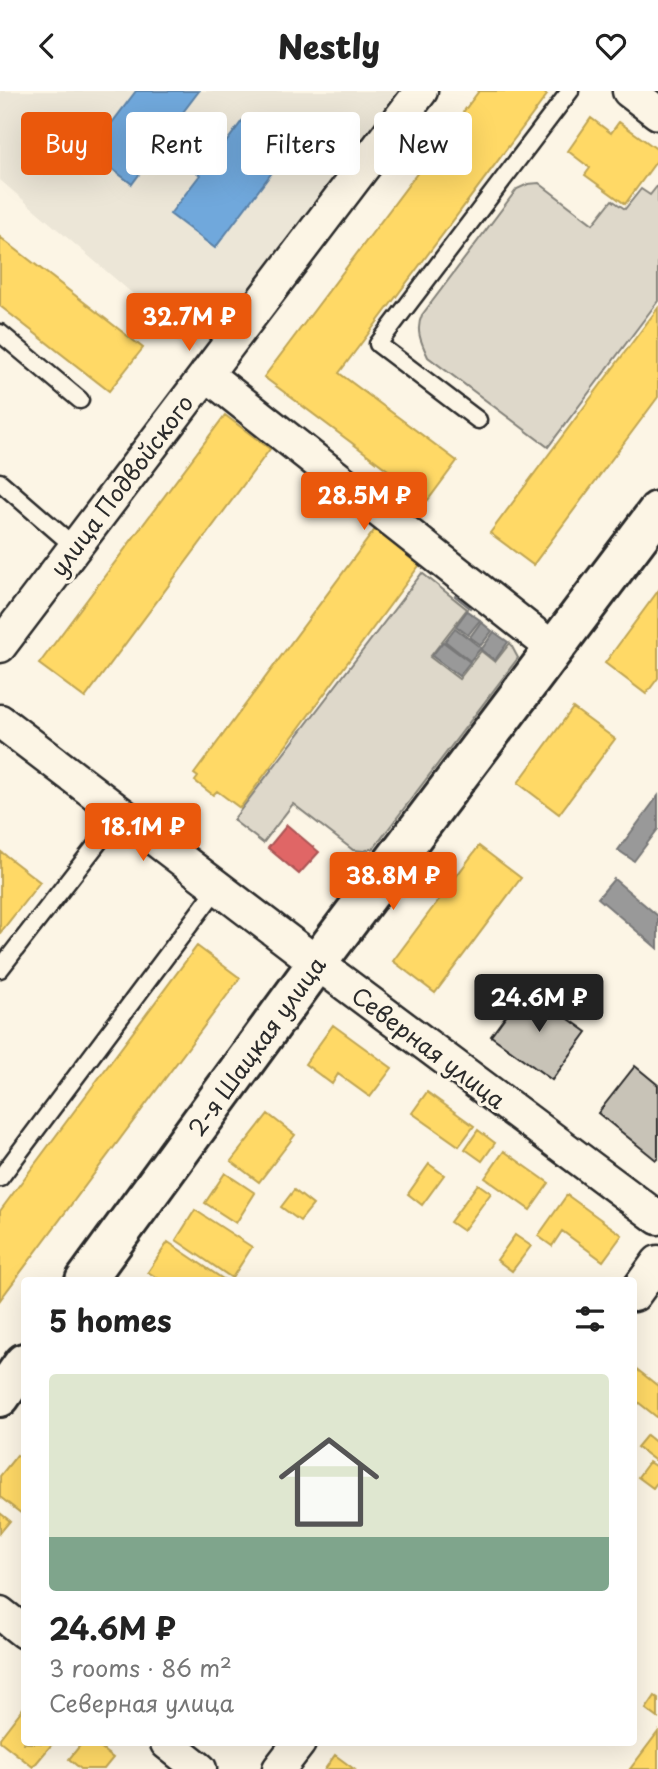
<!DOCTYPE html>
<html lang="en">
<head>
<meta charset="utf-8">
<style>
	:root { --surface:#fff; --page:#f2f2f2; --text:#222; --muted:#767676; --line:#e0e0e0; --accent:#ea580c }
	body { margin:0; font-family:"Playpen Sans",sans-serif; background:var(--page); color:var(--text); height:100vh; display:flex; flex-direction:column; font-size:26px; white-space:nowrap }
	* { box-sizing:border-box; margin:0 }
	p { font-size:23px; color:var(--muted) }
	.icon { flex:none; width:38px; height:38px; fill:none; stroke:currentColor; stroke-width:2; stroke-linecap:round; stroke-linejoin:round }
	.map { position:relative; flex:1; overflow:hidden }
	.sheet { position:absolute; left:21px; top:1186px; width:616px; height:469px; display:flex; flex-direction:column; background:var(--surface); border-radius:7px; box-shadow:0 7px 28px #0002 }
	.sheet>* { flex:none }
	.hud { position:absolute; left:21px; top:21px; width:616px; height:63px; display:flex; gap:14px }
	.price { position:absolute; translate:-50% -60px; padding:0 16px; border-radius:7px; background:var(--accent); color:#fff; font-size:23px; line-height:46px; filter:drop-shadow(0 2px 4px #0008) }
	.price::after { content:''; position:absolute; left:50%; top:42px; width:21px; height:16px; margin-left:-10px; background:inherit; clip-path:polygon(0 0,100% 0,50% 100%) }
	.price.selected { background:#222; color:#fff }
	ul { padding:0; list-style:none }
	li { display:grid; align-content:center; gap:14px; height:371px; padding:0 28px }
	li+li { border-top:2px solid var(--line) }
	li span { display:grid; place-items:center; height:217px; border-radius:7px; color:#555 }
	li>.icon { margin-inline-start:auto }
	span .icon { width:126px; height:126px; fill:#fffc; stroke-width:1 }
	li b { font-size:30px }
	h2 { display:flex; justify-content:space-between; align-items:center; height:84px; padding:0 28px; font-size:30px }
	.pill { padding:0 24px; border-radius:7px; background:var(--surface); box-shadow:0 7px 28px #0002; font-size:24px; line-height:63px }
	.pill.selected { background:var(--accent); color:#fff }
	header { display:flex; justify-content:space-between; align-items:center; height:91px; padding:0 28px; background:var(--surface); font-size:32px; font-weight:800 }
	.map>svg:first-child { display:block }
	.built { fill:#ece6d7 }
	.green { fill:#ded8ca; stroke:#84827a; stroke-width:2 }
	.homes { fill:#ffd966; stroke:#bfa554; stroke-width:2 }
	.shops { fill:#e06666; stroke:#aa5454; stroke-width:2 }
	.schools { fill:#6fa8dc; stroke:#5b82a7; stroke-width:2 }
	.industry { fill:#999; stroke:#787878; stroke-width:2 }
	.building { fill:#c8c3b7; stroke:#2b2b2b; stroke-width:2 }
	.lines { fill:none; stroke-linecap:round; stroke-linejoin:round }
	.lane-casing { stroke:#2b2b2b; stroke-width:21 }
	.street-casing { stroke:#2b2b2b; stroke-width:37 }
	.secondary-casing { stroke:#2b2b2b; stroke-width:44 }
	.lane { stroke:#fcf5e5; stroke-width:16 }
	.street { stroke:#fcf5e5; stroke-width:32 }
	.secondary { stroke:#fcf5e5; stroke-width:38 }
	.labels { text-anchor:middle; dominant-baseline:central; stroke-width:7; stroke-linejoin:round; paint-order:stroke }
	.street-label { font-size:23px; fill:#2b2b2b; stroke:#fcf5e5 }
</style>
</head>
<body>
<header><svg class="icon" aria-label="back" viewBox="0 0 24 24"><path d="M15 5l-7 7 7 7"/></svg>Nestly<svg class="icon" aria-label="heart" viewBox="0 0 24 24"><path d="M12 20l-8-8c-3-5 5-10 8-4 3-6 11-1 8 4z"/></svg></header>
<div class="map">
<svg width="658" height="1678" viewBox="0 0 658 1678">
	<rect width="100%" height="100%" fill="#fcf5e5"/>
	<filter id="ink" filterUnits="userSpaceOnUse"><feTurbulence type="fractalNoise" baseFrequency=".0143" numOctaves="2"/><feDisplacementMap in="SourceGraphic" scale="14" xChannelSelector="R" yChannelSelector="G"/><feConvolveMatrix kernelMatrix="1 2 1 2 8 2 1 2 1" color-interpolation-filters="sRGB"/></filter>
	<g filter="url(#ink)">
		<path class="built" d="M0 0H407L203 263 0 89Z"/>
		<path class="green" d="M539 92 593 133 612 109 625 118 641 98 650 104 658 94V210L548 356 428 266C421 251 415 239 422 224L517 98 528 93Z
			M422 482 467 518 430 566 459 588 481 560 495 571 510 552 518 567 374 757 364 760 353 759 293 713 263 752 233 729Z"/>
		<path class="homes" d="M479 0H542L547 4 339 282 457 370 428 409 264 286Z
			M591 27 611 42 619 31 658 59V68L625 113 585 84 590 77 568 60Z
			M0 146 143 257 109 300 0 215Z
			M658 217V306L533 474 490 442Z
			M225 324 270 358 85 607 39 573Z
			M379 433 424 468 240 717 217 700 213 704 195 690 198 686 194 683Z
			M658 500V587L646 603 605 572Z
			M573 617 615 648 559 723 518 692Z
			M479 755 521 787 435 902 393 870Z
			M0 760 40 791 0 842Z
			M197 855 240 887 0 1209V1120Z
			M333 934 392 977 370 1006 338 983 332 993 305 973Z
			M427 1001 474 1035 459 1055 412 1022Z
			M268 1023 295 1044 259 1091 231 1070Z
			M478 1039 495 1052 482 1070 465 1058Z
			M504 1060 549 1092 530 1119 485 1087Z
			M429 1073 444 1084 422 1114 408 1103Z
			M225 1082 255 1102 236 1132 205 1112Z
			M478 1093 491 1102 463 1140 450 1131Z
			M294 1099 313 1114 300 1130 281 1116Z
			M567 1104 622 1144 603 1170 562 1140 552 1155 538 1145Z
			M195 1119 252 1156 232 1187 176 1149Z
			M515 1144 531 1155 512 1180 497 1169Z
			M168 1151 226 1190H162L148 1181Z
			M634 1276 658 1295V1327L634 1308Z
			M647 1344 658 1353 657 1371 637 1356Z
			M17 1364 24 1370V1419L22 1423 0 1406V1385Z
			M649 1371 658 1377V1390L653 1397 638 1386Z
			M0 1422 10 1430 0 1442Z
			M655 1605 658 1607V1627L646 1618Z
			M24 1616V1652H53L33 1676 0 1650V1647Z
			M658 1641V1678H630Z
			M82 1652H94L113 1667 104 1678H81L69 1668Z
			M335 1664 354 1678H325Z"/>
		<path class="shops" d="M287 734 319 761 299 783 268 757Z"/>
		<path class="schools" d="M136 0H199L171 37 213 69 242 30 286 63 215 157 170 123 200 84 161 54 132 93 90 61Z"/>
		<path class="industry" d="M471 484 486 496 470 517 455 505Z
			M467 520 480 529 468 544 456 535Z
			M481 531 492 540 481 554 470 546Z
			M455 537 481 557 470 570 445 550Z
			M494 541 508 551 495 569 481 559Z
			M443 551 470 571 459 585 432 565Z
			M658 705V738L634 770 618 759Z
			M614 788 658 825V858L598 807Z"/>
		<path class="building" d="M526 897 587 941 552 989 491 945Z
			M635 975 658 994V1067L656 1069 598 1022Z"/>
		<g class="lines">
			<g class="lane-casing">
				<path id="lane" d="M0 242 80 309
					M478 329 378 253 570 0
					M0 391 75 456
					M0 878 121 722
					M0 1087 218 796"/>
			</g>
			<g class="street-casing">
				<path id="street" d="M629 0 658 22
					M206 283 554 558
					M0 555 421 0
					M0 630 317 872 658 1127
					M634 1204 658 1171
					M0 1522 24 1541
					M167 1652 200 1678
					M279 1678 299 1652"/>
			</g>
			<g class="secondary-casing">
				<path id="secondary" d="M85 1190 317 872 658 420
					M0 1306 24 1272"/>
			</g>
			<use href="#lane" class="lane"/>
			<use href="#street" class="street"/>
			<use href="#secondary" class="secondary"/>
		</g>
	</g>
	<g class="labels">
		<g class="street-label">
			<text transform="translate(121 394) rotate(-53)">улица Подвойского</text>
			<text transform="translate(256 955) rotate(-54)">2-я Шацкая улица</text>
			<text transform="translate(429 956) rotate(37)">Северная улица</text>
		</g>
	</g>
</svg>
<b class="price" style="left:189px;top:262px">32.7M ₽</b>
<b class="price" style="left:364px;top:441px">28.5M ₽</b>
<b class="price" style="left:143px;top:772px">18.1M ₽</b>
<b class="price" style="left:393px;top:821px">38.8M ₽</b>
<b class="price selected" style="left:539px;top:943px">24.6M ₽</b>
<div class="hud">
<a class="pill selected">Buy</a>
<a class="pill">Rent</a>
<a class="pill">Filters</a>
<a class="pill">New</a>
</div>
<section class="sheet">
<h2>5 homes<svg class="icon" aria-label="filters" viewBox="0 0 24 24"><path d="M4 7h16M4 17h16"/><circle cx="9" cy="7" r="2"/><circle cx="15" cy="17" r="2"/></svg></h2>
<ul>
<li><span style="background:linear-gradient(#dfe7d0 75%,#7fa58c 0)"><svg class="icon" aria-label="home" viewBox="0 0 24 24"><path d="M3 11l9-7 9 7M6 9v11h12V9"/></svg></span><div><b>24.6M ₽</b><p>3 rooms · 86 m²</p><p>Северная улица</p></div></li>
</ul>
</section>
</div>
</body>
</html>
